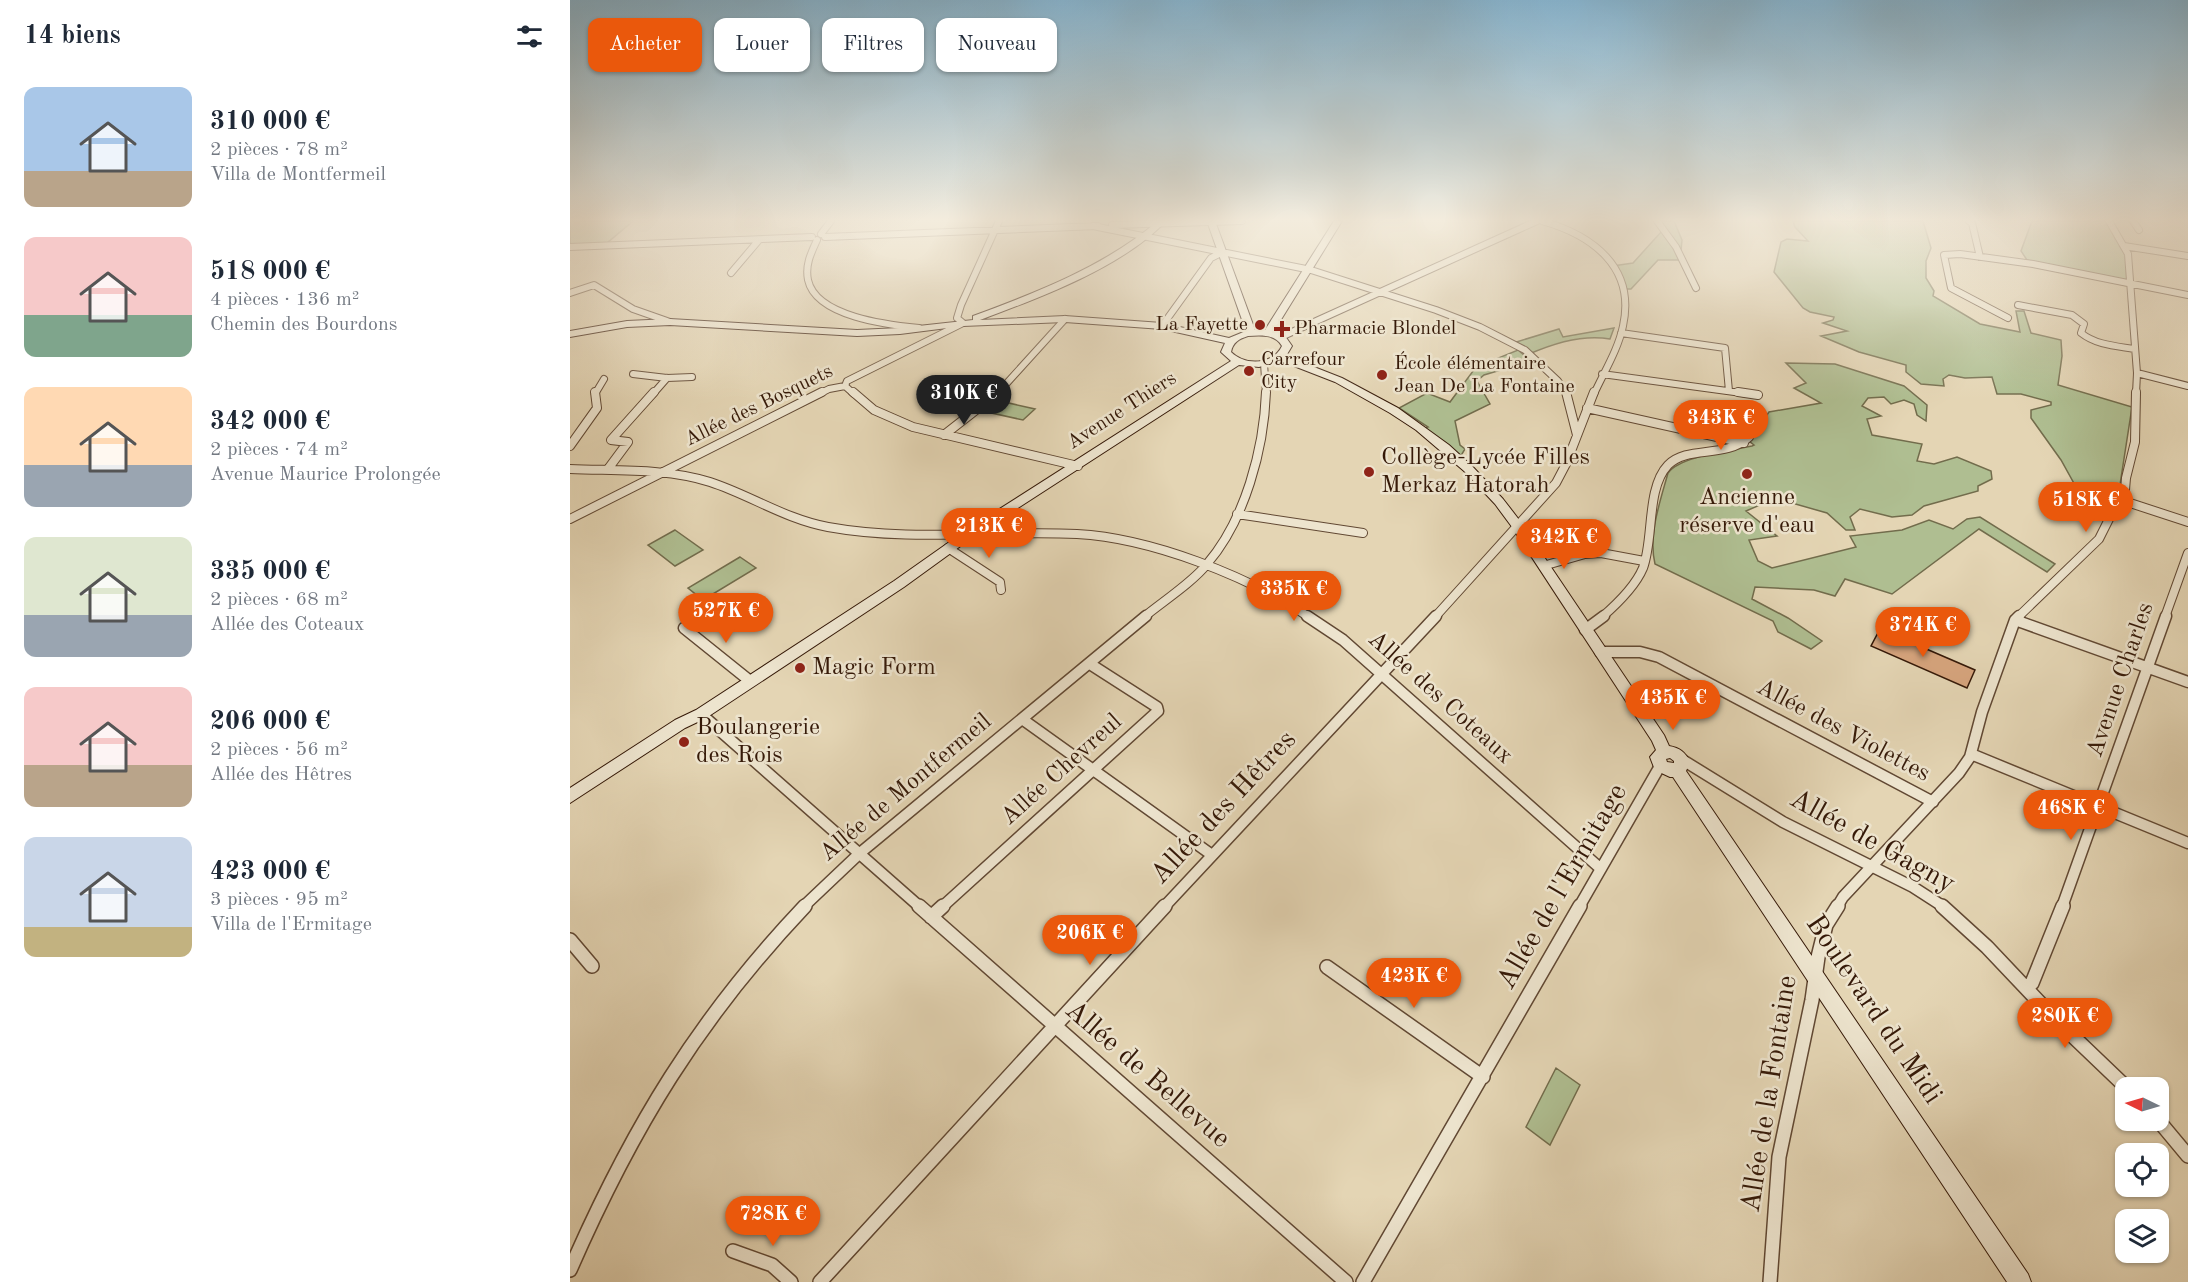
<!DOCTYPE html>
<html lang="fr">
<head>
<meta charset="utf-8">
<style>
	:root { --surface:#fff; --page:#f6f6f7; --text:#1f2937; --muted:#747a83; --accent:#ea580c }
	body { margin:0; font-family:"Old Standard TT",serif; background:var(--page); color:var(--text); height:100vh; display:flex; flex-direction:column; font-size:22px; white-space:nowrap }
	* { box-sizing:border-box; margin:0 }
	p { font-size:20px; color:var(--muted) }
	.icon { flex:none; width:33px; height:33px; fill:none; stroke:currentColor; stroke-width:2; stroke-linecap:round; stroke-linejoin:round }
	.map { position:relative; flex:1; overflow:hidden }
	.sheet { display:flex; flex-direction:column; background:var(--surface); width:570px }
	.sheet>* { flex:none }
	.top-card { position:absolute; left:18px; top:18px; width:570px; height:54px; display:flex; gap:12px }
	.needle { width:39px; rotate:275deg }
	.tools { position:absolute; left:1545px; top:1077px; display:grid; gap:12px }
	.tools a { display:grid; place-items:center; width:54px; height:54px; border-radius:12px; background:var(--surface); box-shadow:0 2px 4px #0004; font-size:30px }
	.price { position:absolute; translate:-50% -51px; padding:0 14px; border-radius:21px; background:var(--accent); color:#fff; font-size:20px; line-height:39px; filter:drop-shadow(0 2px 3px #0008) }
	.price::after { content:''; position:absolute; left:50%; top:36px; width:18px; height:14px; margin-left:-9px; background:inherit; clip-path:polygon(0 0,100% 0,50% 100%) }
	.price.selected { background:#222; color:#fff }
	ul { padding:0; list-style:none }
	li { display:flex; align-items:center; gap:18px; height:150px; padding:0 24px }
	li span { display:grid; place-items:center; flex:none; width:168px; height:120px; border-radius:12px; color:#555 }
	li>.icon { margin-inline-start:auto }
	span .icon { width:72px; height:72px; fill:#fffc; stroke-width:1 }
	li b { font-size:26px }
	h2 { display:flex; justify-content:space-between; align-items:center; height:72px; padding:0 24px; font-size:26px }
	.pill { padding:0 21px; border-radius:12px; background:var(--surface); box-shadow:0 2px 4px #0004; font-size:21px; line-height:54px }
	.pill.selected { background:var(--accent); color:#fff }
	main { display:flex; flex:1; min-height:0 }
	.map>svg:first-child { display:block }
	.green { fill:#afbe91; stroke:#726c4c; stroke-width:1.5 }
	.building { fill:#d7a57e; stroke:#351908; stroke-width:1.5 }
	.lines { fill:none; stroke-linecap:round; stroke-linejoin:round }
	.street-far3-casing { stroke:#614833; stroke-width:8 }
	.street-far2-casing { stroke:#614833; stroke-width:10 }
	.street-far1-casing { stroke:#614833; stroke-width:13 }
	.street-casing { stroke:#614833; stroke-width:16 }
	.secondary-casing { stroke:#351908; stroke-width:2 }
	.street-far3 { stroke:#ede4ce; stroke-width:6 }
	.street-far2 { stroke:#ede4ce; stroke-width:8 }
	.street-far1 { stroke:#ede4ce; stroke-width:10 }
	.street { stroke:#ede4ce; stroke-width:13 }
	.secondary { fill:#ede4ce; fill-rule:evenodd }
	.poi-dot { fill:#8f2418; stroke:#ede4ce; stroke-width:2 }
	.labels { text-anchor:middle; dominant-baseline:central; stroke-width:5; stroke-linejoin:round; paint-order:stroke }
	.far-poi-label { font-size:20px; fill:#351908; stroke:#ede4ce; text-anchor:start }
	.far-street-label { font-size:20px; fill:#351908; stroke:#ede4ce }
	.poi-label { font-size:24px; fill:#351908; stroke:#ede4ce; text-anchor:start }
	.street-label { font-size:24px; fill:#351908; stroke:#ede4ce }
	.near-street-label { font-size:28px; fill:#351908; stroke:#ede4ce }
</style>
</head>
<body>
<main>
<section class="sheet">
<h2>14 biens<svg class="icon" aria-label="filters" viewBox="0 0 24 24"><path d="M4 7h16M4 17h16"/><circle cx="9" cy="7" r="2"/><circle cx="15" cy="17" r="2"/></svg></h2>
<ul>
<li><span style="background:linear-gradient(#a9c7e8 70%,#b9a48a 0)"><svg class="icon" aria-label="home" viewBox="0 0 24 24"><path d="M3 11l9-7 9 7M6 9v11h12V9"/></svg></span><div><b>310 000 €</b><p>2 pièces · 78 m²</p><p>Villa de Montfermeil</p></div></li>
<li><span style="background:linear-gradient(#f6c9c9 65%,#7fa58c 0)"><svg class="icon" aria-label="home" viewBox="0 0 24 24"><path d="M3 11l9-7 9 7M6 9v11h12V9"/></svg></span><div><b>518 000 €</b><p>4 pièces · 136 m²</p><p>Chemin des Bourdons</p></div></li>
<li><span style="background:linear-gradient(#ffd9b3 65%,#9aa5b1 0)"><svg class="icon" aria-label="home" viewBox="0 0 24 24"><path d="M3 11l9-7 9 7M6 9v11h12V9"/></svg></span><div><b>342 000 €</b><p>2 pièces · 74 m²</p><p>Avenue Maurice Prolongée</p></div></li>
<li><span style="background:linear-gradient(#dfe7d0 65%,#9aa5b1 0)"><svg class="icon" aria-label="home" viewBox="0 0 24 24"><path d="M3 11l9-7 9 7M6 9v11h12V9"/></svg></span><div><b>335 000 €</b><p>2 pièces · 68 m²</p><p>Allée des Coteaux</p></div></li>
<li><span style="background:linear-gradient(#f6c9c9 65%,#b9a48a 0)"><svg class="icon" aria-label="home" viewBox="0 0 24 24"><path d="M3 11l9-7 9 7M6 9v11h12V9"/></svg></span><div><b>206 000 €</b><p>2 pièces · 56 m²</p><p>Allée des Hêtres</p></div></li>
<li><span style="background:linear-gradient(#c9d6e8 75%,#c2b280 0)"><svg class="icon" aria-label="home" viewBox="0 0 24 24"><path d="M3 11l9-7 9 7M6 9v11h12V9"/></svg></span><div><b>423 000 €</b><p>3 pièces · 95 m²</p><p>Villa de l'Ermitage</p></div></li>
</ul>
</section>
<div class="map">
<svg width="1618" height="1282" viewBox="0 0 1618 1282">
	<rect width="100%" height="100%" fill="#e4d5b4"/>
	<filter id="stains"><feTurbulence type="fractalNoise" baseFrequency=".00333" numOctaves="4"/><feColorMatrix values="0 0 0 0 .2 0 0 0 0 .09 0 0 0 0 .02 0 0 0 .5 -.17"/></filter>
	<radialGradient id="worn" r=".72"><stop offset=".6" stop-color="#630" stop-opacity="0"/><stop offset="1" stop-color="#630" stop-opacity=".3"/></radialGradient>
	<path class="green" d="M0 221H63L37 243 0 245Z
		M1087 221H1104L1112 240 1110 260H1088L1061 289H1053L1042 266 1063 263 1092 231Z
		M1223 221H1353L1361 248 1356 261V278L1364 291 1363 296 1410 324 1450 332 1446 311H1454L1461 333 1491 340 1492 356 1488 385 1562 407 1549 491 1543 497 1511 496 1491 460 1461 418V410L1481 405V402L1451 394H1427L1422 377 1395 378 1379 375 1373 379 1374 386 1351 384 1336 372V365L1289 352 1251 336 1277 331 1253 323 1263 320 1264 317 1240 312 1233 308 1204 272 1211 242 1217 239 1238 241 1225 227Z
		M1462 221H1536L1556 255 1558 282 1457 260 1451 251Z
		M1044 328 1040 339C1013 334 984 343 959 354L943 343 989 329 993 337Z
		M948 350 961 361 914 375 907 381 920 404 885 421 890 445 895 449 889 459 851 429 858 427 829 408 857 393 880 402 906 367Z
		M1216 363 1265 364 1334 386 1357 405 1356 421 1347 415 1344 404 1334 400 1321 404 1314 397 1298 398 1292 406 1311 416 1297 419 1302 435 1352 444 1347 461 1364 464 1387 457 1421 471 1422 479 1408 486V491L1354 506 1342 515 1322 517 1290 509 1280 517 1285 530H1276L1257 513 1215 501 1192 504 1176 511 1207 536 1179 540 1188 561 1202 568 1286 547 1280 536 1332 530 1359 520 1383 529 1397 519 1410 517 1485 564 1477 572 1409 529 1322 594 1275 579 1265 596 1244 590 1185 587 1182 599 1218 618 1252 641 1241 649 1208 632 1203 621 1085 564C1078 535 1090 502 1098 473 1110 456 1160 451 1182 446L1184 445 1179 441 1199 412 1251 403 1224 388 1236 383Z
		M430 401 465 409 453 420 417 412Z
		M105 530 133 550 105 566 78 545Z
		M170 557 186 568 133 600 118 588Z
		M986 1068 1010 1085 980 1145 956 1127Z"/>
	<path class="building" d="M1310 629 1405 670 1397 688 1301 646Z"/>
	<g class="lines">
		<g class="street-far3-casing">
			<path id="street-far3" d="M972 221C1022 235 1066 267 1053 326 1048 350 1034 372 1024 394
				M1087 221 1106 247 1126 288
				M1399 221 1402 223 1410 257
				M1539 221 1558 254 1567 373 1566 394
				M1563 221 1569 230
				M542 225 672 221
				M523 226 741 270 866 310 910 327 955 350 988 381 997 394
				M251 234 261 221
				M255 237 528 226
				M247 240C241 253 235 265 238 280 246 317 319 325 349 328
				M1554 246 1618 256
				M0 247 242 237
				M161 273 189 240
				M0 293 24 285 63 309 100 322
				M1448 305 1502 315 1514 324 1511 333C1526 345 1546 346 1564 349
				M1438 318 1381 288 1374 255 1390 254 1463 264 1618 295
				M592 326 641 258 653 252
				M1051 333 1155 348 1159 391
				M711 337 967 221
				M694 363 696 394
				M1567 373 1618 386
				M63 374 97 378 122 377
				M1032 374 1179 394
				M275 386 284 394
				M25 394 34 379
				M83 394 97 378
				M249 394 259 389 275 386 277 381 393 323 387 318 391 305 429 221
				M427 394 495 319"/>
		</g>
		<g class="street-far2-casing">
			<path id="street-far2" d="M283 392 304 410 343 427 508 466
				M996 392 1007 435
				M1168 392 1188 395
				M1017 408 1174 443
				M374 435 429 392
				M0 446 27 408 25 392
				M0 469C46 471 96 468 140 482 180 495 215 519 258 527 340 542 424 530 507 534 581 538 678 576 739 617
				M38 469 58 442 41 440 84 392
				M1554 501 1618 522
				M667 514 793 533
				M0 519 252 392
				M378 548 430 582 431 590
				M973 566 1015 554 1031 553 1074 561
				M574 617C592 602 623 582 637 564 675 520 694 449 696 392
				M865 617 986 483 996 464 1024 392
				M1032 617C1047 604 1065 587 1073 568 1084 539 1076 488 1098 465 1118 445 1155 459 1179 437
				M1448 617 1529 539 1546 505 1554 501 1556 478 1565 442 1566 392
				M1595 617 1618 553"/>
		</g>
		<g class="street-far1-casing">
			<path id="street-far1" d="M737 616 773 640 1031 869
				M1445 620 1618 682
				M114 628 180 681
				M1015 630 1034 616
				M1030 652H1070L1089 657 1363 802
				M131 714 350 907
				M452 719 642 855
				M1401 754 1618 843
				M1111 759 1213 822 1343 887 1374 907
				M233 907 290 853 576 616
				M372 907 588 711 587 707 520 664
				M594 907 866 616
				M1009 907 1090 766
				M1267 907 1273 897 1389 773 1400 757 1412 712 1445 620 1449 616
				M1492 907 1596 616"/>
		</g>
		<g class="street-casing">
			<path id="street" d="M349 906 776 1282
				M1372 906 1417 947 1488 1022 1557 1088
				M361 917 373 906
				M0 940 22 966
				M757 967 913 1077
				M1457 988 1462 983 1493 906
				M1588 1120 1618 1156
				M163 1251 202 1265 221 1282
				M0 1270C62 1128 128 1019 235 906
				M250 1282 595 906
				M793 1282 1010 906
				M1200 1282 1209 1157 1242 1000 1248 957 1256 925 1268 906"/>
		</g>
		<g class="secondary-casing">
			<path id="secondary" d="M588 221H596C553 267 469 298 410 320L495 316 592 323 659 338 676 331 637 221H645L685 330H695L764 221H772L704 331 715 336 722 346 716 356 772 378 828 408 879 445 902 466 933 499 950 521 1094 735 1099 746C1110 748 1115 752 1120 762L1116 771 1458 1274 1461 1282H1437L1103 777H1100L1085 770 1080 757 1086 750 1082 741 942 527 925 504 894 471 846 430 820 413 765 382 711 361 689 367 669 365 403 537 334 587 136 718 115 728 0 803V788L105 720 126 710 324 581 395 531 661 361 651 352 655 343 592 329 495 322 393 326 330 334 287 336 100 325 57 327 0 337V331L57 321 100 319 287 330 330 328 403 320V316C468 292 535 266 588 221ZM678 336C691 335 705 334 712 346 703 365 675 366 661 352 663 342 669 339 678 336ZM1100 758 1104 761V763L1097 762 1096 759Z"/>
		</g>
		<use href="#street-far3" class="street-far3"/>
		<use href="#street-far2" class="street-far2"/>
		<use href="#street-far1" class="street-far1"/>
		<use href="#street" class="street"/>
		<use href="#secondary" class="secondary"/>
	</g>
	<linearGradient id="sky" x2="0" y2="1"><stop stop-color="#87b6d2"/><stop offset="0.55" stop-color="#f3ecdd"/><stop offset="1" stop-color="#f3ecdd" stop-opacity="0"/></linearGradient>
	<rect width="1618" height="400" fill="url(#sky)"/>
	<g class="poi-dot">
		<circle cx="690" cy="325" r="6"/>
		<path d="M709 320h6v6h6v6h-6v6h-6v-6h-6v-6h6z"/>
		<circle cx="679" cy="371" r="6"/>
		<circle cx="812" cy="375" r="6"/>
		<circle cx="799" cy="472" r="6"/>
		<circle cx="1177" cy="474" r="6"/>
		<circle cx="230" cy="668" r="6"/>
		<circle cx="114" cy="742" r="6"/>
	</g>
	<g class="labels">
		<g class="far-poi-label">
			<text x="678" y="325" text-anchor="end">La Fayette</text>
			<text x="724" y="329">Pharmacie Blondel</text>
			<text x="691" y="360">Carrefour<tspan x="691" dy="23">City</tspan></text>
			<text x="824" y="364">École élémentaire<tspan x="824" dy="23">Jean De La Fontaine</tspan></text>
		</g>
		<g class="far-street-label">
			<text transform="translate(189 406) rotate(-26)">Allée des Bosquets</text>
			<text transform="translate(552 411) rotate(-33)">Avenue Thiers</text>
		</g>
		<g class="poi-label">
			<text x="811" y="458">Collège-Lycée Filles<tspan x="811" dy="28">Merkaz Hatorah</tspan></text>
			<text x="1177" y="498" text-anchor="middle">Ancienne<tspan x="1177" dy="28">réserve d'eau</tspan></text>
			<text x="242" y="668">Magic Form</text>
			<text x="126" y="728">Boulangerie<tspan x="126" dy="28">des Rois</tspan></text>
		</g>
		<g class="street-label">
			<text transform="translate(1551 680) rotate(-71)">Avenue Charles</text>
			<text transform="translate(870 698) rotate(42)">Allée des Coteaux</text>
			<text transform="translate(1273 731) rotate(28)">Allée des Violettes</text>
			<text transform="translate(492 770) rotate(-42)">Allée Chevreul</text>
			<text transform="translate(336 788) rotate(-40)">Allée de Montfermeil</text>
		</g>
		<g class="near-street-label">
			<text transform="translate(654 808) rotate(-47)">Allée des Hêtres</text>
			<text transform="translate(1302 842) rotate(29)">Allée de Gagny</text>
			<text transform="translate(993 887) rotate(-60)">Allée de l'Ermitage</text>
			<text transform="translate(1303 1010) rotate(56)">Boulevard du Midi</text>
			<text transform="translate(577 1075) rotate(41)">Allée de Bellevue</text>
			<text transform="translate(1200 1094) rotate(-81)">Allée de la Fontaine</text>
		</g>
	</g>
	<rect width="100%" height="100%" filter="url(#stains)"/>
	<rect width="100%" height="100%" fill="url(#worn)"/>
</svg>
<div class="tools">
<a><svg class="needle" viewBox="-14 -14 28 28"><path d="M0-13l5 13h-10z" fill="#e53935"/><path d="M0 13l5-13h-10z" fill="#747a83"/></svg></a>
<a><svg class="icon" aria-label="locate" viewBox="0 0 24 24"><circle cx="12" cy="12" r="6"/><path d="M12 2v4M12 18v4M2 12h4M18 12h4"/></svg></a>
<a><svg class="icon" aria-label="layers" viewBox="0 0 24 24"><path d="M12 4l9 5-9 5-9-5zM3 14l9 5 9-5"/></svg></a>
</div>
<b class="price selected" style="left:394px;top:426px">310K €</b>
<b class="price" style="left:1151px;top:451px">343K €</b>
<b class="price" style="left:1516px;top:533px">518K €</b>
<b class="price" style="left:419px;top:559px">213K €</b>
<b class="price" style="left:994px;top:570px">342K €</b>
<b class="price" style="left:724px;top:622px">335K €</b>
<b class="price" style="left:156px;top:644px">527K €</b>
<b class="price" style="left:1353px;top:658px">374K €</b>
<b class="price" style="left:1103px;top:731px">435K €</b>
<b class="price" style="left:1501px;top:841px">468K €</b>
<b class="price" style="left:520px;top:966px">206K €</b>
<b class="price" style="left:844px;top:1009px">423K €</b>
<b class="price" style="left:1495px;top:1049px">280K €</b>
<b class="price" style="left:203px;top:1247px">728K €</b>
<div class="top-card">
<a class="pill selected">Acheter</a>
<a class="pill">Louer</a>
<a class="pill">Filtres</a>
<a class="pill">Nouveau</a>
</div>
</div>
</main>
</body>
</html>
